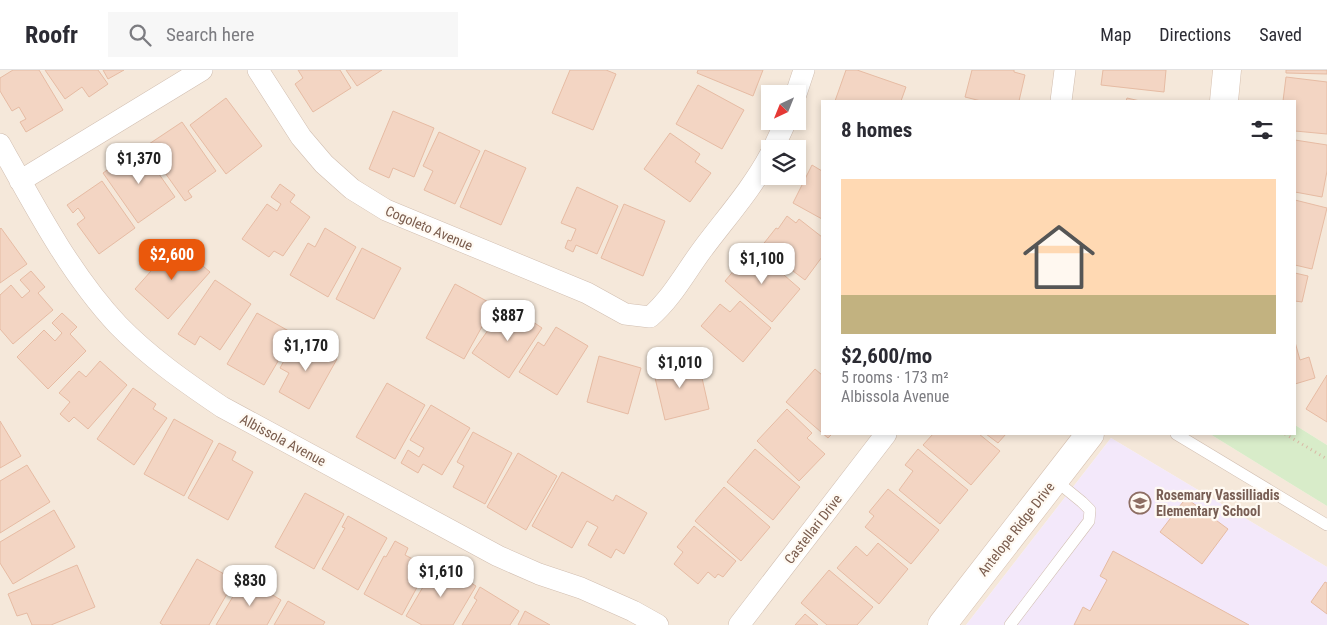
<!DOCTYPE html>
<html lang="en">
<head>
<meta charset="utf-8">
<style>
	:root { --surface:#fff; --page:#f7f7f7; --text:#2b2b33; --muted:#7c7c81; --line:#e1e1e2; --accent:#ea580c }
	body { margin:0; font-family:"Roboto Condensed",sans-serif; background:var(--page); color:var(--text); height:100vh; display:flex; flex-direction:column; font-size:19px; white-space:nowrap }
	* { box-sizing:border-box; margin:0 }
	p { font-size:16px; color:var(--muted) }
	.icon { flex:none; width:28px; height:28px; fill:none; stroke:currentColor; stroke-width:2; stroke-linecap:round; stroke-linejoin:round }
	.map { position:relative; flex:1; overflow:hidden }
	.panel { position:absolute; left:821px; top:30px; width:475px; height:335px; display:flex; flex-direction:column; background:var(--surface); border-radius:0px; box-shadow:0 2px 8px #0003 }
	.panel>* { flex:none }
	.needle { width:32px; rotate:223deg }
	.buttons { position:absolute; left:761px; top:15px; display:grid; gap:10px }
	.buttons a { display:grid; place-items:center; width:45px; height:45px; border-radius:0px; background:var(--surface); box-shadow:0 2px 8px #0003; font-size:25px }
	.price { position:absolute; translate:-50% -42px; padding:0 11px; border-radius:10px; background:#fff; color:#222; font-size:16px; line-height:32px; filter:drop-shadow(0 1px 2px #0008) }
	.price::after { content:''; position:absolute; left:50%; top:30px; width:15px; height:11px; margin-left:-8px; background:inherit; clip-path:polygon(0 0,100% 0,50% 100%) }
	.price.current { background:var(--accent); color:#fff }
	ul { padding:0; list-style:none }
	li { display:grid; align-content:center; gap:10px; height:265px; padding:0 20px }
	li span { display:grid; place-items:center; height:155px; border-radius:0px; color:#555 }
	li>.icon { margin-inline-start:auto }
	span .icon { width:90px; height:90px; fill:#fffc; stroke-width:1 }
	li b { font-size:21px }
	h2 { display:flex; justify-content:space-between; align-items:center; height:60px; padding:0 20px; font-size:21px }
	header { display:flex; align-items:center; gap:30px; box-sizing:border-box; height:70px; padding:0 25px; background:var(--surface); border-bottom:1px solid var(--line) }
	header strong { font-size:24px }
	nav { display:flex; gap:28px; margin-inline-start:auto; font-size:18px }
	.search { width:350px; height:45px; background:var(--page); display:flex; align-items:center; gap:12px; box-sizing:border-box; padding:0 18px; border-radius:0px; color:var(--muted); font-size:19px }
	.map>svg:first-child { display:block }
	.residential { fill:#f5e8da; fill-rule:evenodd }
	.education { fill:#f3e8fa }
	.green { fill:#d8ecc9 }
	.building { fill:#f3d5c3; stroke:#e6bba3 }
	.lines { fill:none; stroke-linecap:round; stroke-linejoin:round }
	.lane-casing { stroke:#d1beb0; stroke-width:12 }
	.street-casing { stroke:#d1beb0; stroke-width:22 }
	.secondary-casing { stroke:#d6c0b0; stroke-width:29 }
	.path { stroke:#d9b8a5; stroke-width:3; stroke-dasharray:1 4; stroke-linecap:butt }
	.lane { stroke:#fff; stroke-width:11 }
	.street { stroke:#fff; stroke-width:21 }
	.secondary { stroke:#fff; stroke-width:28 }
	.labels { text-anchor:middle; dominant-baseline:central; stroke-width:4.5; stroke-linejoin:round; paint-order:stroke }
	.street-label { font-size:14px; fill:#7a5c4d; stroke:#fffaf3 }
	.education-label { font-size:14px; font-weight:bold; fill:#785e54; stroke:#fffaf3; text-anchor:start }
</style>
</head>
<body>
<header>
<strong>Roofr</strong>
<div class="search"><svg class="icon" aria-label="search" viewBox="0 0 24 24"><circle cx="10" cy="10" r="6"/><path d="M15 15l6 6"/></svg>Search here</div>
<nav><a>Map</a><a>Directions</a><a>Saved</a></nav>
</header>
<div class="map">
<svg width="1327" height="555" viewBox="0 0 1327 555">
	<rect width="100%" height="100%" fill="#fdf6ec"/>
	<path class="residential" d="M0 0H1327V375L1295 355V31H822V364H1210L1327 436V497L1111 368 966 555H0ZM770 24H798V51H770ZM770 79H798V106H770Z"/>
	<path class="education" d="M1111 368 1327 497V555H966Z"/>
	<path class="green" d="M1295 355 1327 375V436L1210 364H1295Z"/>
	<path class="building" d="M13 0H39L63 40 26 62 20 52 26 49 19 37 12 41 0 21V8Z
		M45 0H98L108 14 89 27 82 17 65 29Z
		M103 0H124L108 9Z
		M298 0H340L351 18 313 42 295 14 303 8Z
		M346 0H382L357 16Z
		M570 0H606L616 4 593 60 552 43Z
		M698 0H763L753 26 697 3Z
		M846 0H857L906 17 901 31H835Z
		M972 0H1014V2L1025 5 1019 31H981L965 27Z
		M1103 0H1166L1164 22 1101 15Z
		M1286 0H1327V4L1286 3Z
		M1286 7 1327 12V64L1295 61V31H1283Z
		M698 15 744 40 722 79 676 54Z
		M226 28 262 76 226 104 190 55Z
		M1127 28 1140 31H1126Z
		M393 41 434 58 414 107 393 98 389 108 369 99Z
		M182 52 216 101 188 121 192 127 185 131 146 76Z
		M439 62 480 81 455 134 424 120 433 101 423 96Z
		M670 63 700 84 695 92 711 103 690 132 644 99Z
		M1295 70 1327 75V101L1322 127 1295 122Z
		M140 77 175 127 138 153 103 103Z
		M485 80 526 98 501 155 460 137Z
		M812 95 822 101V149L793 133Z
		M102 111 135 158 99 184 77 154 85 148 78 138 73 143 67 135Z
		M280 114 295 125 290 132 310 147 283 186 274 181 269 187 242 169 267 134 277 141 281 134 271 127Z
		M577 117 618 136 597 184 576 175 573 182 565 178 568 170 571 171 576 159 561 153Z
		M1295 130 1327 138 1312 199 1295 195Z
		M624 134 665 151 643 206 601 188Z
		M787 146 796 153 799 149 822 167V187L805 210 761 177 776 158 778 159Z
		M1 158 27 194 0 213V159Z
		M325 158 356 177 328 227 290 205 308 173 315 177Z
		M176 173 210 202 168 249 135 219Z
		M362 178 401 198 374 249 336 229Z
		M753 178 800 219 772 252 725 211Z
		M31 201 45 217 38 223 53 240 13 274 0 259V225L11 215 22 228 30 221 20 210Z
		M1295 203 1308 206 1302 232 1295 231Z
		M215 210 251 234 220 280 200 266 195 275 178 264Z
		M455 214 494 235 464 289 426 268Z
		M740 231 771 258 743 292 701 256 720 234 730 242Z
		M511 237 542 258 509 308 472 283 493 253 497 256Z
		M62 243 77 257 70 264 86 281 48 319 17 287 44 260 55 271 62 263 52 253Z
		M257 243 294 264 264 315 227 294Z
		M556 257 588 276 557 325 519 302 538 272 544 276Z
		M297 267 337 289 309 339 279 322 289 303 280 298Z
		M1295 272 1300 290 1309 287 1315 308 1295 314Z
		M599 286 641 298 628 344 587 332Z
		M681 288 685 302 700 299 709 339 665 350 652 295Z
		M100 291 127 315 88 359 74 347 69 352 60 344 70 332 59 323 79 301 86 307Z
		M815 299 822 305V364H832L828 368 786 332Z
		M1327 305V352L1306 339Z
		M387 313 425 335 395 389 356 367Z
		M133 318 156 334 153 339 167 348 134 395 97 369Z
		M431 335 470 358 442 405 423 394 418 403 401 393 408 380 419 387 424 378 410 370Z
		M787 339 812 363 807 368 825 384 799 411 757 371Z
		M174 349 213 371 184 426 144 404Z
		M0 351 21 386 0 398Z
		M473 362 512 383 485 434 453 417 464 396 457 392Z
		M933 364H979L1000 381 971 415 923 375Z
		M986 364H1006L998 373Z
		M219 373 236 382 232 390 253 402 228 450 188 428Z
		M755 379 800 417 773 450 727 412Z
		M918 379 968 420 940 454 899 420 913 401 905 395Z
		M518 383 557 406 526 460 487 437Z
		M27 395 50 432 0 463V411Z
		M562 402 613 431 616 425 647 443 624 484 616 479 611 488 588 475 598 457 587 451 572 478 532 456Z
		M724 417 770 457 741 491 695 451Z
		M888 419 939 460 911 494 865 457 874 446 869 442Z
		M305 423 344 444 314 499 275 477Z
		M1186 428 1228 459 1202 494 1160 462Z
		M54 440 75 477 13 514 0 493V472Z
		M348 446 387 468 358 520 322 499 345 458 342 457Z
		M694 456 736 491 723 507 718 504 715 508 708 502 698 514 674 494 683 482 677 477Z
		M395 471 408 478 405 485 428 497 402 545 364 524 384 486 386 487Z
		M878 473 908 499 879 534 837 498 856 476 867 486Z
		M1113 481 1249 555H1074L1083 537 1090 541 1107 510 1100 506Z
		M197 489 235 510 209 555H163L160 553Z
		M437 493 476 516 453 555H422L406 546Z
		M77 495 95 537 51 555H32L27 543 17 546 8 524Z
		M829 500 873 537 857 555H827L801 533Z
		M244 508 281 530 267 555H216Z
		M1325 512 1327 513V544L1311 532Z
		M480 517 519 541 510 555H462L477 530 474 528Z
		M288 531 325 552 323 555H274Z
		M525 541 550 555H518Z
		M805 544 818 555H795Z"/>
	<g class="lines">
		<g class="lane-casing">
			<path id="lane" d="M1176 364 1327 455
				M1010 555 1089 451 1090 440 1082 432 1055 410"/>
		</g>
		<g class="street-casing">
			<path id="street" d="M258 0 301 67 324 94 352 119 386 140 587 223 625 244 650 247C672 228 685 203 702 180 725 149 752 119 770 85
				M796 24 804 0
				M1061 31 1065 0
				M0 74C34 135 70 204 118 255 149 287 185 312 222 337L498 486 539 504 581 518 633 541 658 555
				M773 79 786 51
				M20 111 202 0
				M739 555 886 364"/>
		</g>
		<g class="secondary-casing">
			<path id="secondary" d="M1224 31 1227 0
				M942 555 1090 364"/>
		</g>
		<path class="path" d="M1285 364 1327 389"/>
		<use href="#lane" class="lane"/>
		<use href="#street" class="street"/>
		<use href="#secondary" class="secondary"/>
	</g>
	<defs>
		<g id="school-ring" transform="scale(1.125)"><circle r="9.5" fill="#fffaf3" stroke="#8d6e63" stroke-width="1.5"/><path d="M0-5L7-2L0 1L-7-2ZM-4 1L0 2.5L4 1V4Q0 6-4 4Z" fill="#8d6e63"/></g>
	</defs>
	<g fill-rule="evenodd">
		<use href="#school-ring" x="1140" y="433"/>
	</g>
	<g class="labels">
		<g class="street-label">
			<text transform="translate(429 158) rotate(23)">Cogoleto Avenue</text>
			<text transform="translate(283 370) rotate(28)">Albissola Avenue</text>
			<text transform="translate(813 459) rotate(-52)">Castellari Drive</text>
			<text transform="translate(1016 459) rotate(-52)">Antelope Ridge Drive</text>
		</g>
		<g class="education-label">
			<text x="1156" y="425">Rosemary Vassilliadis<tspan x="1156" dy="16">Elementary School</tspan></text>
		</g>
	</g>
</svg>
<div class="buttons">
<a><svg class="needle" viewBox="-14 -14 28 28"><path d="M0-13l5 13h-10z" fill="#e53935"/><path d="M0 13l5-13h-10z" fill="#7c7c81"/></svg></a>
<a><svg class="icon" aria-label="layers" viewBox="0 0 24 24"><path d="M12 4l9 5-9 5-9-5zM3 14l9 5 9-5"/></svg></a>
</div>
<b class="price" style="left:139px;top:115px">$1,370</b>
<b class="price current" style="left:172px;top:211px">$2,600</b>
<b class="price" style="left:762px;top:215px">$1,100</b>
<b class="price" style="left:508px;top:272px">$887</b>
<b class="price" style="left:306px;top:302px">$1,170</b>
<b class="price" style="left:680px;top:319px">$1,010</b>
<b class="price" style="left:441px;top:528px">$1,610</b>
<b class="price" style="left:250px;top:537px">$830</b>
<section class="panel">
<h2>8 homes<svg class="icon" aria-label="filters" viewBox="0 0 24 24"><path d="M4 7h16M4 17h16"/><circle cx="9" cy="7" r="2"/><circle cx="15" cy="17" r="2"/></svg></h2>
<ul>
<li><span style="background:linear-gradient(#ffd9b3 75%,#c2b280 0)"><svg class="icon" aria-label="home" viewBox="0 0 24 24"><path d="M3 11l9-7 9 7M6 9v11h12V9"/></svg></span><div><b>$2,600/mo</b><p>5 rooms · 173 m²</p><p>Albissola Avenue</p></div></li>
</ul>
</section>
</div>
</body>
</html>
